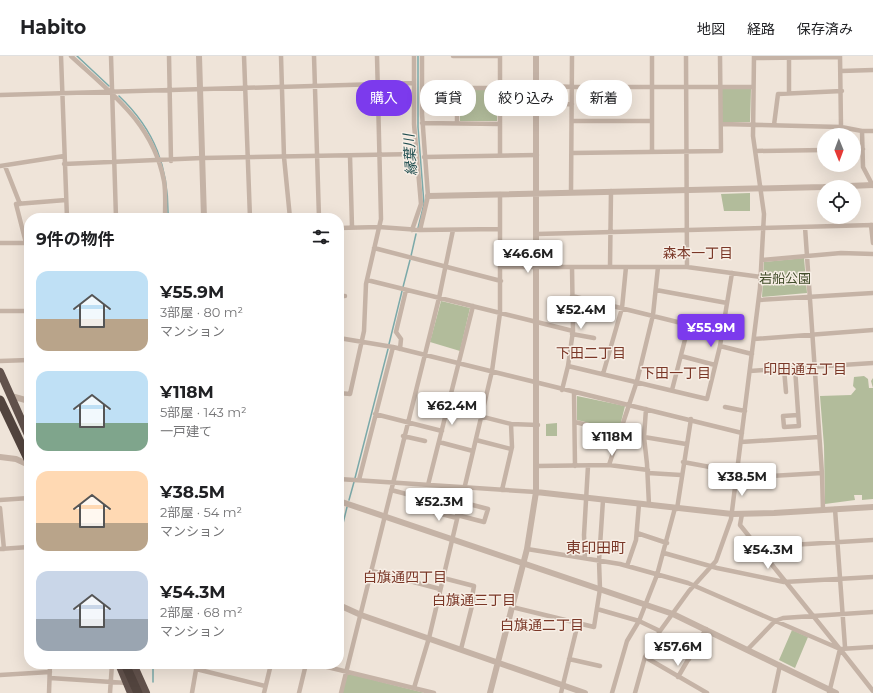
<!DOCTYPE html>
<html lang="ja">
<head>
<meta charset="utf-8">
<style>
	:root { --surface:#fff; --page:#f2f2f2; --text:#202124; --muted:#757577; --line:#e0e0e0; --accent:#7c3aed }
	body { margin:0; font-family:Montserrat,"Noto Sans JP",sans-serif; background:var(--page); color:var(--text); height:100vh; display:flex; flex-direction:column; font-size:15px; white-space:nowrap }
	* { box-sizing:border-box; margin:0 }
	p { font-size:13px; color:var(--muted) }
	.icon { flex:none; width:22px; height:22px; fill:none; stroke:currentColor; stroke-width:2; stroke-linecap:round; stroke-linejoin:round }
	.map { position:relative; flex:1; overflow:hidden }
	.panel { position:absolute; left:24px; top:157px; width:320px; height:456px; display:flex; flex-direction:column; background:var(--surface); border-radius:16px; box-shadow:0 4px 16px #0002 }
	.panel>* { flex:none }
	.banner { position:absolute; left:356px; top:24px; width:380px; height:36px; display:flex; gap:8px }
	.needle { width:26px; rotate:179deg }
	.controls { position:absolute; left:817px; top:72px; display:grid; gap:8px }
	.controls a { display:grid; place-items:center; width:44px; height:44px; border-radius:50%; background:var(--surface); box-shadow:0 4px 16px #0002; font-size:20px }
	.price { position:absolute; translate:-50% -34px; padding:0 9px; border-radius:4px; background:#fff; color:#222; font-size:13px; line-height:26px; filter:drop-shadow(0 1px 2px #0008) }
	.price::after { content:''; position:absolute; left:50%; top:24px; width:12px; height:9px; margin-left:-6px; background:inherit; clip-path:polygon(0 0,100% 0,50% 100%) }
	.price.active { background:var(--accent); color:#fff }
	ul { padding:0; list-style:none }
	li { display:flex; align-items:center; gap:12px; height:100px; padding:0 12px }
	li span { display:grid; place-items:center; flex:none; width:112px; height:80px; border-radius:12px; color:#555 }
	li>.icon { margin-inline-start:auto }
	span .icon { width:48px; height:48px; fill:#fffc; stroke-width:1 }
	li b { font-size:17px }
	h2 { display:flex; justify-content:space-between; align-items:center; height:48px; padding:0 12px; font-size:17px }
	.pill { padding:0 14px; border-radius:16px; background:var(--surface); box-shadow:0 4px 16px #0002; font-size:14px; line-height:36px }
	.pill.active { background:var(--accent); color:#fff }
	header { display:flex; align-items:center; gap:24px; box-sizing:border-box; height:56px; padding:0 20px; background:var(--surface); border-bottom:1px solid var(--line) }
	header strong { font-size:19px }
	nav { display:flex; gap:22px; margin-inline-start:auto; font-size:14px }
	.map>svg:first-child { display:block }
	.green { fill:#b2bc9b }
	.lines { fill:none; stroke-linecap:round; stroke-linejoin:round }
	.stream { stroke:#7ba9a9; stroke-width:1.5 }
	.minor { stroke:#c5b3a6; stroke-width:4.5 }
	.tertiary { stroke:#c5b3a6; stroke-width:6 }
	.trunk { stroke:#62524c; stroke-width:8 }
	.motorway { stroke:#52443e; stroke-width:9 }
	.labels { text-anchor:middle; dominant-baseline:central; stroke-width:3; stroke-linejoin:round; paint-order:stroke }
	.park-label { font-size:13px; fill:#434e2c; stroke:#f7eee5 }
	.water-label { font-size:14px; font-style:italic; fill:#204e50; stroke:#f7eee5 }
	.neighbourhood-label { font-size:14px; fill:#7a3727; stroke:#f7eee5 }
	.quarter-label { font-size:15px; fill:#7a3727; stroke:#f7eee5 }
</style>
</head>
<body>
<header>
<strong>Habito</strong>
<nav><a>地図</a><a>経路</a><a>保存済み</a></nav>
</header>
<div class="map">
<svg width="873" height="637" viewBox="0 0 873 637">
	<rect width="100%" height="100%" fill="#efe4d9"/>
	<path class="green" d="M721 33H751L750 66H722Z
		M460 34H497V65H460Z
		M750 137V155H724L721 138Z
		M804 202 807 237 762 241 764 206Z
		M441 245 470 252 460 295 430 286Z
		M864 320 868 323 869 332H873L871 325 873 322V443L862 444V439H854L855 444 825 448 824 390 820 340 851 339 856 333 853 330 854 321Z
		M577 340 625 350 619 374 577 364Z
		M557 367V380H546V368Z
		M792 574 808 581 795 612 779 604Z
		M346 617 425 637H341Z"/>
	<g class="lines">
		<path class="stream" d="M77 0 109 30
			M119 40C155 74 169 112 168 162
			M418 172 424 148 418 71V0
			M411 200 416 178
			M403 231 410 204
			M389 288 402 235
			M355 422 388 293
			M349 444 354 426
			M339 484 347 451
			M153 626V608"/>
		<path class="minor" d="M61 0 67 162
			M71 0C111 37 153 67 164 125 166 137 165 150 165 162
			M111 0 116 162
			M169 0 171 105
			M244 0 250 162
			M281 0 284 101 290 162
			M314 0 319 162
			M453 0H500
			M500 0V99
			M652 0V95
			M686 0 687 211
			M840 0 841 71
			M754 2 840 1
			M841 15 873 14
			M536 29 572 31H753
			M422 32H500
			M789 37V2
			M0 39 414 27
			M500 49 572 48
			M572 65H652
			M422 67 500 68
			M457 67V32
			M721 68 841 71 862 75H873
			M774 69 778 38 842 35
			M862 75 863 111 873 130
			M854 94 863 93
			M755 95 824 94
			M572 97 721 95 720 0
			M350 100 352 171
			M424 101 537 99
			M64 108 202 102 416 98
			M0 110 64 100
			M5 110 20 148
			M571 136 572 0
			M871 169 873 187
			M805 171 822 418 823 454
			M339 172 379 171 420 174 500 173
			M412 174 421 148 414 68V0
			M420 174 428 140 422 58V0
			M537 178 873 169
			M0 187H26L16 148 66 144
			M374 192 501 225
			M762 204 841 197 873 198
			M501 211H687L761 221
			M610 211 611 135
			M367 224 573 275
			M656 234 727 247
			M339 240H345
			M572 240 722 277
			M759 244 873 237
			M0 255H29
			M572 278 594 282
			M339 282 393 291
			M754 283 873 274
			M720 290 752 298
			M400 293 401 283 396 276 406 234
			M681 300 715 309
			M0 305 29 304
			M568 310 707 343 720 290 732 217
			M795 312 799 370 784 371 783 360 798 359
			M784 313 786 336
			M750 315 873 307
			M603 318 622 252 626 211
			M562 334 568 310 573 275 572 211
			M672 334 689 268
			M339 337 350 338 364 275 366 228 381 163 377 0
			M574 337 575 410
			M725 351 745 355
			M448 352 511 368 538 369
			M646 353 644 381 647 408 649 449
			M375 358 442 375
			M575 366 620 377
			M403 380 425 385
			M644 381 686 388
			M476 384 511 393
			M439 386 473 395
			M741 386 819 381
			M683 406 737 416
			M609 409 637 325 653 259 658 211
			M537 410 609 409 648 414
			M648 417 681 419
			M736 422 822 417
			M339 423 536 436
			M359 424 393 291 742 377
			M428 429 473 250
			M391 434 422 442
			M502 434 512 391 511 368
			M0 444 29 442
			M0 452 4 493
			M677 453 691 363
			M835 453 845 591
			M426 454 457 462
			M742 458 740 469 839 592
			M457 459 484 466 488 453 461 446
			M637 477 667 487
			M758 491 873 484
			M0 493 29 491
			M527 493 620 508 688 527 840 593 873 591
			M664 497 717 512 784 526 873 521
			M585 502 584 479 588 410
			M627 510 636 484 639 448
			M372 515 440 533
			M443 522 474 530 472 541 474 542 461 593
			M512 551 594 571 600 533 599 505 603 444
			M597 553 639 565 660 575
			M655 583 689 603
			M748 593 775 565 783 562 873 556
			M645 601 707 637
			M569 603 600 610
			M315 608 434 637
			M196 613 265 630
			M0 619 50 616
			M678 621 706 573
			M50 622 127 627
			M414 632 429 582 492 315 500 257V138
			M49 637 50 608
			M110 637 112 608
			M192 637 197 608
			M264 637 271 608
			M299 637 306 608
			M341 637 439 242 453 174
			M561 637 578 567
			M612 637 627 585 639 565 657 519 675 452
			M635 637 645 601 660 575 689 535 716 505 731 463 760 232 764 158 753 80 754 0
			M774 637 780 609
			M829 637 840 593 873 635"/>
		<path class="tertiary" d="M199 0 204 162
			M824 131 873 129
			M428 140 824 131
			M11 340 29 345
			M0 401 16 403 29 409
			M536 436 732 458 774 457 873 451
			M339 445 673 558 836 637
			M339 549 361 559 585 637
			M490 637 527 493 536 436V0"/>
		<path class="trunk" d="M0 316 29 381
			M119 608 131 637
			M133 608 146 637"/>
		<path class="motorway" d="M0 344 29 405
			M125 608 138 637"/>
	</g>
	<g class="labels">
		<g class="park-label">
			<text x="785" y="222">岩船公園</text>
		</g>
		<g class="water-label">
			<text transform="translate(410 99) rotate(-94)">縁葉川</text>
		</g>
		<g class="neighbourhood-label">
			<text x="698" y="197">森本一丁目</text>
			<text x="591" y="297">下田二丁目</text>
			<text x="805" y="313">印田通五丁目</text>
			<text x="676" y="317">下田一丁目</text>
			<text x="405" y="521">白旗通四丁目</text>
			<text x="474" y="544">白旗通三丁目</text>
			<text x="542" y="569">白旗通二丁目</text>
		</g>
		<g class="quarter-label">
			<text x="596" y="491">東印田町</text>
		</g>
	</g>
</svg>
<div class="controls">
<a><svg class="needle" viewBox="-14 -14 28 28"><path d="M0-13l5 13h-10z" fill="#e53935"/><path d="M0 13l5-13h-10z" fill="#757577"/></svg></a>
<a><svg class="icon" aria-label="locate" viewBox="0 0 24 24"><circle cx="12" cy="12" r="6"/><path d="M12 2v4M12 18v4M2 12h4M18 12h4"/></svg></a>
</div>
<b class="price" style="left:528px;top:218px">¥46.6M</b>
<b class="price" style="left:581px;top:274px">¥52.4M</b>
<b class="price active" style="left:711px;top:292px">¥55.9M</b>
<b class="price" style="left:452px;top:370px">¥62.4M</b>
<b class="price" style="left:612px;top:401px">¥118M</b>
<b class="price" style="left:742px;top:441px">¥38.5M</b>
<b class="price" style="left:439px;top:466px">¥52.3M</b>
<b class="price" style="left:768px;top:514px">¥54.3M</b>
<b class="price" style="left:678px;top:611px">¥57.6M</b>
<div class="banner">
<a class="pill active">購入</a>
<a class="pill">賃貸</a>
<a class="pill">絞り込み</a>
<a class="pill">新着</a>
</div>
<section class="panel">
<h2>9件の物件<svg class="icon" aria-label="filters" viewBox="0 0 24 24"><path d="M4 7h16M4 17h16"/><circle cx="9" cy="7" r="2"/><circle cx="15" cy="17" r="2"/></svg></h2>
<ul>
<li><span style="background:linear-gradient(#bfe0f5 60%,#b9a48a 0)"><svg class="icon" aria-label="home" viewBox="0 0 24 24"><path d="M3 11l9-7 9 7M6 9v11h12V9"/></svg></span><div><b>¥55.9M</b><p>3部屋 · 80 m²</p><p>マンション</p></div></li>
<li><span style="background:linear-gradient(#bfe0f5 65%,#7fa58c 0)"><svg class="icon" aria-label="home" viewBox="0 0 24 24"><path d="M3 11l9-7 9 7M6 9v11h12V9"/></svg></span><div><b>¥118M</b><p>5部屋 · 143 m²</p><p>一戸建て</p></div></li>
<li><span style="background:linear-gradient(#ffd9b3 65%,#b9a48a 0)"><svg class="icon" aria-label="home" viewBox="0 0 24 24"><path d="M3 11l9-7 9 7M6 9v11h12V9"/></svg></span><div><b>¥38.5M</b><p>2部屋 · 54 m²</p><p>マンション</p></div></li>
<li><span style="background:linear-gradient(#c9d6e8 60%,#9aa5b1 0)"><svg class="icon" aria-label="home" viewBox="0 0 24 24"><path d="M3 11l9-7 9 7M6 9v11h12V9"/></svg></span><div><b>¥54.3M</b><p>2部屋 · 68 m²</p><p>マンション</p></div></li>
</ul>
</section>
</div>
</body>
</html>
